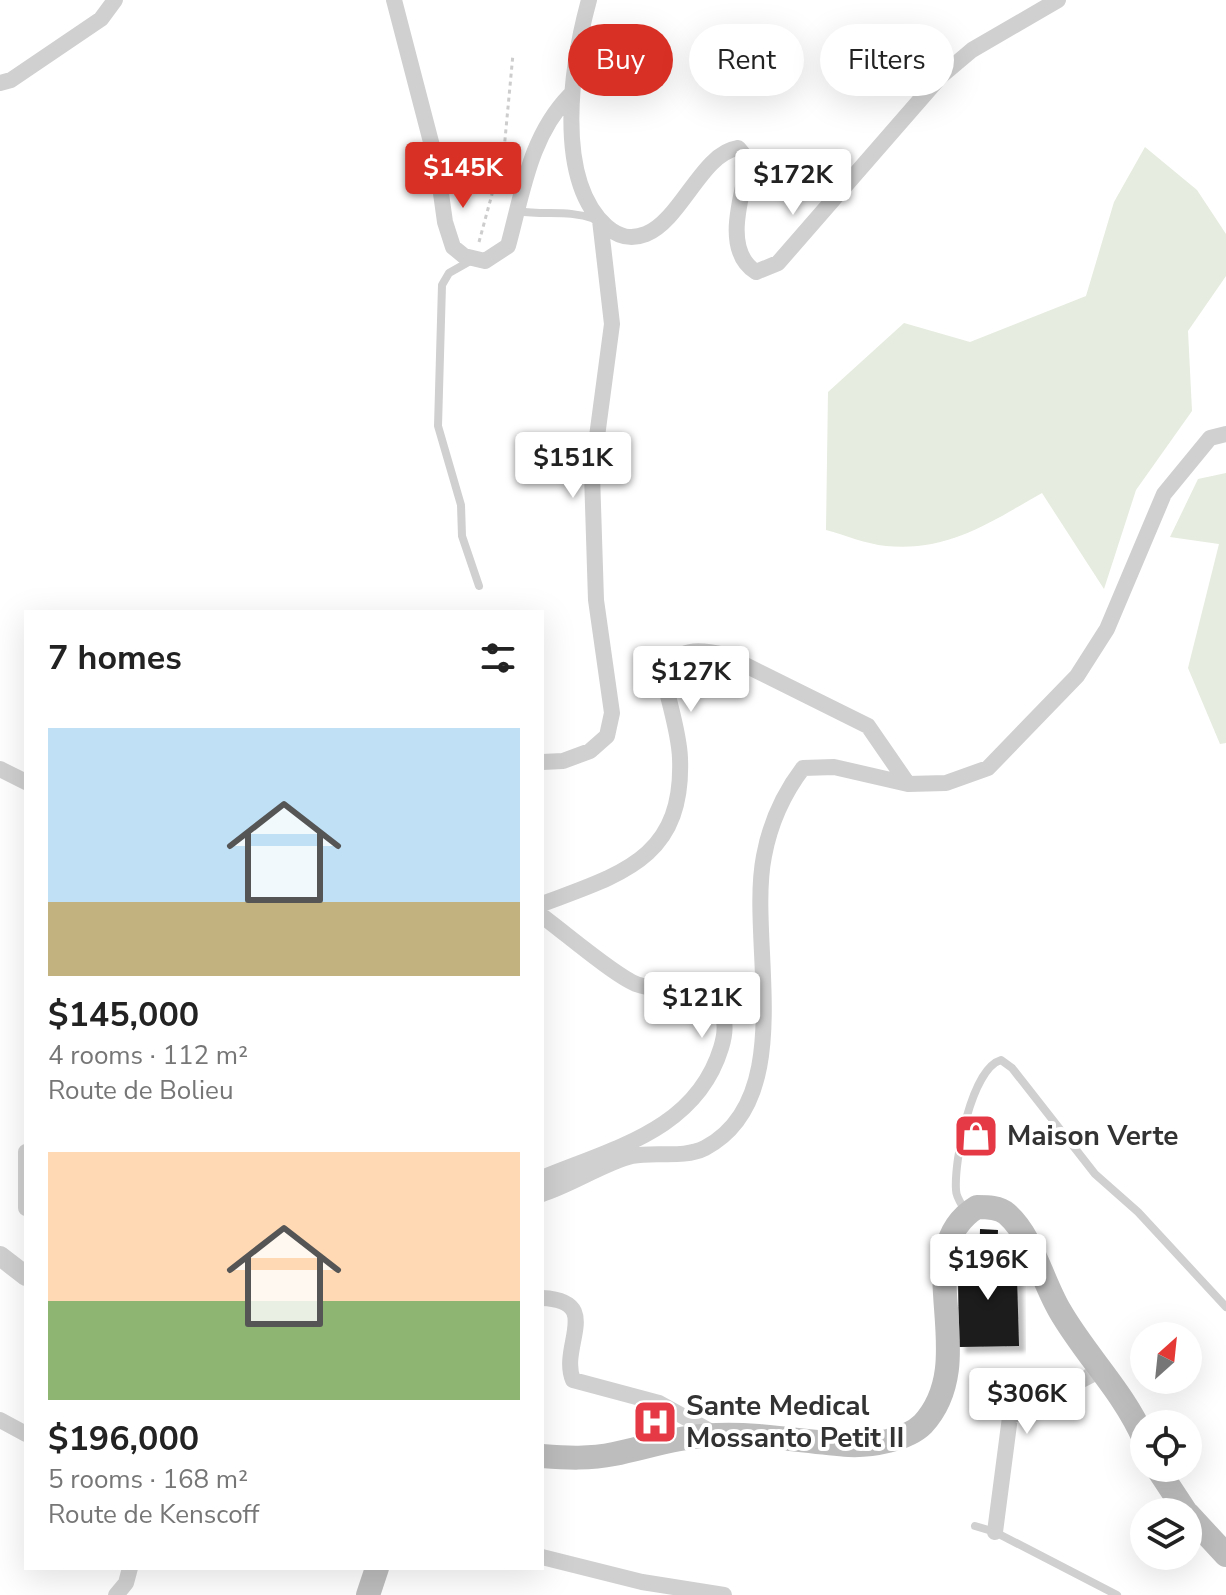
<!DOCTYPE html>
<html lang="en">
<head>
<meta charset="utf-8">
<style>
	:root { --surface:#fff; --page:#f2f2f2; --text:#222; --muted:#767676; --accent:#d93025 }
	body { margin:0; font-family:"Nunito Sans",sans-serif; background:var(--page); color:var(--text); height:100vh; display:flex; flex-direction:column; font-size:30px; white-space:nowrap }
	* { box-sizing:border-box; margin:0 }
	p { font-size:26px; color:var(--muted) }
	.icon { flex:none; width:44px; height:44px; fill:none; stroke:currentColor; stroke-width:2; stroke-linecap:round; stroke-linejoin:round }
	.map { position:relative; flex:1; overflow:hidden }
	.panel { position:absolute; left:24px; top:610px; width:520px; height:960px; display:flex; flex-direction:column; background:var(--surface); border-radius:0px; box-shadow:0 8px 32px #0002 }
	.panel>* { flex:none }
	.banner { position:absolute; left:568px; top:24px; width:538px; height:72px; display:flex; gap:16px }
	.needle { width:52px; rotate:27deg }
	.buttons { position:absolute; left:1130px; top:1322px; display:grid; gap:16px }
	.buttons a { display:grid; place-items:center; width:72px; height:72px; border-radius:50%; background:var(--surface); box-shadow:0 8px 32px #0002; font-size:40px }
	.price { position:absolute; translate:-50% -68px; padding:0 18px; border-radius:8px; background:#fff; color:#222; font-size:26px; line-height:52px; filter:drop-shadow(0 2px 4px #0008) }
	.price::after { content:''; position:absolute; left:50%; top:48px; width:24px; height:18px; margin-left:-12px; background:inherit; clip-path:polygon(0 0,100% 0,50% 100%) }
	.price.current { background:var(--accent); color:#fff }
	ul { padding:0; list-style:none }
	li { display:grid; align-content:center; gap:16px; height:424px; padding:0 24px }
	li span { display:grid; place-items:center; height:248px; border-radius:0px; color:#555 }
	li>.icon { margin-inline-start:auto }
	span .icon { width:144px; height:144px; fill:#fffc; stroke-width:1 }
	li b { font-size:34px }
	h2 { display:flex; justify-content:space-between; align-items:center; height:96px; padding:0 24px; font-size:34px }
	.pill { padding:0 28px; border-radius:36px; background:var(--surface); box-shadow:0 8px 32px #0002; font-size:28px; line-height:72px }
	.pill.current { background:var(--accent); color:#fff }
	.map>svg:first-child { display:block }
	.green { fill:#e6ecdf }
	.building { fill:#1a1a1a; filter:url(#shadow) }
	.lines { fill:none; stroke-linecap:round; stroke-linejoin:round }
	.path { stroke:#cdcdcd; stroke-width:3; stroke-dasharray:4 4; stroke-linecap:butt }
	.service { stroke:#d0d0d0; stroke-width:8 }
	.minor { stroke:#d0d0d0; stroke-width:16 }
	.tertiary { stroke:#d0d0d0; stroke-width:20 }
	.secondary { stroke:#bdbdbd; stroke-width:24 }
	.labels { text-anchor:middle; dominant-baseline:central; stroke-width:8; stroke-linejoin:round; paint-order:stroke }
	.poi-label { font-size:28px; font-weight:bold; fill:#333; stroke:#fff; text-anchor:start }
</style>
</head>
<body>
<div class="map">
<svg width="1226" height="1595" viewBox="0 0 1226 1595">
	<defs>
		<filter id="shadow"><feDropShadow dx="6" dy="6" stdDeviation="2" flood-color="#0004"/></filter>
	</defs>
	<rect width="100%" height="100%" fill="#fff"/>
	<path class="green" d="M1145 147 1197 190 1226 234V276L1188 331 1192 411 1136 490 1104 589 1042 493C991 522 948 552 886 546 866 544 845 535 826 530L828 392 904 323 970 342 1086 296 1114 202Z
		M1226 473V743L1220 744 1188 668 1219 544 1170 537 1198 479Z"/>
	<path class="building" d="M980 1229 998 1230 996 1278 1017 1277 1019 1346 959 1347 958 1278H979Z"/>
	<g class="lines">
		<path class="path" d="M479 242 504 150 513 54"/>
		<path class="service" d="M518 211C545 216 566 209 595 219
			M472 260 449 273 442 285 438 426 461 505 462 536 479 586
			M966 1212C963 1206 956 1198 956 1190 954 1161 971 1069 1001 1060L1012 1068 1095 1174 1138 1212 1226 1307
			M975 1526 995 1532 1117 1595"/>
		<path class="minor" d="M394 0 437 165 445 222 453 247 464 256 485 261 508 246C523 191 530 136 570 95
			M589 0C572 62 553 179 607 227 619 237 631 240 646 234 681 220 702 153 738 148L749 161C743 192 721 250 756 272L778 263 940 77 972 50 1058 0
			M0 83 11 80 101 19 115 0
			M542 762 563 761 590 751 607 736 612 713 596 600 592 474 612 324 600 220
			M0 769 26 782
			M542 904C621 874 684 859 680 758 679 731 668 701 663 673 678 647 699 649 725 655L868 726 908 784
			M542 916C564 932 614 975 636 984 660 993 696 990 717 1008 728 1018 725 1035 721 1048 696 1130 614 1148 542 1178
			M26 1152V1208
			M542 1194C571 1185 606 1162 632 1156 655 1151 683 1159 705 1148 800 1098 747 941 764 856 770 824 784 793 803 768L834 767 908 784 946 783 988 768 1077 676 1107 629 1164 494 1210 438 1226 434
			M542 1298C604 1301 559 1346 573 1380L659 1403 717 1435
			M0 1420 26 1434
			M995 1532 1010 1417 1101 1370
			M542 1557 642 1582 724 1595
			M116 1595 126 1583 130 1568"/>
		<path class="tertiary" d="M0 1256 26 1276"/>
		<path class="secondary" d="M542 1456C567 1458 590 1459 614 1454 648 1447 680 1436 716 1435 759 1433 805 1442 849 1445 871 1446 907 1440 923 1424 984 1357 905 1251 977 1207 987 1207 999 1207 1007 1214 1033 1237 1042 1281 1060 1311 1086 1356 1123 1391 1144 1439
			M1157 1468 1186 1512
			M1188 1514 1226 1555
			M368 1595 377 1568"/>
	</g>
	<defs>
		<g id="shop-square" transform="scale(2.3)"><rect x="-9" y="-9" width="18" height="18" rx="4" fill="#e63946" stroke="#fff"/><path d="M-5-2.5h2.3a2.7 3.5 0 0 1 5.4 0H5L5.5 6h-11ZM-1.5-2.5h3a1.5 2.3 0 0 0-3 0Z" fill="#fff"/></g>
		<g id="hospital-square" transform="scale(2.3)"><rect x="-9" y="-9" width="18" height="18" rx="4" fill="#e63946" stroke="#fff"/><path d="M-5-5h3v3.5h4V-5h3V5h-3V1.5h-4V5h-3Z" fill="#fff"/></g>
	</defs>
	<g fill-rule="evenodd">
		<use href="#shop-square" x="976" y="1136"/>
		<use href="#hospital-square" x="655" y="1422"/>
	</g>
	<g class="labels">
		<g class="poi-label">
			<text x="1007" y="1136">Maison Verte</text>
			<text x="686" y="1406">Sante Medical<tspan x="686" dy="32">Mossanto Petit II</tspan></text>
		</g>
	</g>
</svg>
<div class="buttons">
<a><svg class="needle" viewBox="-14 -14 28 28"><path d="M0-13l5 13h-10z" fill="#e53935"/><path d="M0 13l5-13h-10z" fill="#767676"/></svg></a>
<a><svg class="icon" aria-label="locate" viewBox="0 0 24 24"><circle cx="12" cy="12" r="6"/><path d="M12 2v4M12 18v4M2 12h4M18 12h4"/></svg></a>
<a><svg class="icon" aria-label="layers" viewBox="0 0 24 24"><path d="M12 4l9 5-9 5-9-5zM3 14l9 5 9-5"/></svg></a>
</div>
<b class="price current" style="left:463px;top:210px">$145K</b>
<b class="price" style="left:793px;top:217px">$172K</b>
<b class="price" style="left:573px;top:500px">$151K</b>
<b class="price" style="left:691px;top:714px">$127K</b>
<b class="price" style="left:702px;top:1040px">$121K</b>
<b class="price" style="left:988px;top:1302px">$196K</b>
<b class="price" style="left:1027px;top:1436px">$306K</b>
<div class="banner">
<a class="pill current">Buy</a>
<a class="pill">Rent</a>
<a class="pill">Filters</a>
</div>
<section class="panel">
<h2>7 homes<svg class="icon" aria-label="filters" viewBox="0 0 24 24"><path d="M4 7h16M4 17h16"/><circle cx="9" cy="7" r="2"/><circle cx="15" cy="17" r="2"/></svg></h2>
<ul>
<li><span style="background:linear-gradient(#bfe0f5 70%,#c2b280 0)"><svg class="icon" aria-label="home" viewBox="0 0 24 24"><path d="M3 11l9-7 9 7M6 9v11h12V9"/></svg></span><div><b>$145,000</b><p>4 rooms · 112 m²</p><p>Route de Bolieu</p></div></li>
<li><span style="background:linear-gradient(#ffd9b3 60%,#8fb573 0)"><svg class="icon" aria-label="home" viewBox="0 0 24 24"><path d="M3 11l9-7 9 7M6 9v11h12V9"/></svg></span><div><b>$196,000</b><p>5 rooms · 168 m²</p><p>Route de Kenscoff</p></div></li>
</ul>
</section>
</div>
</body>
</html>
